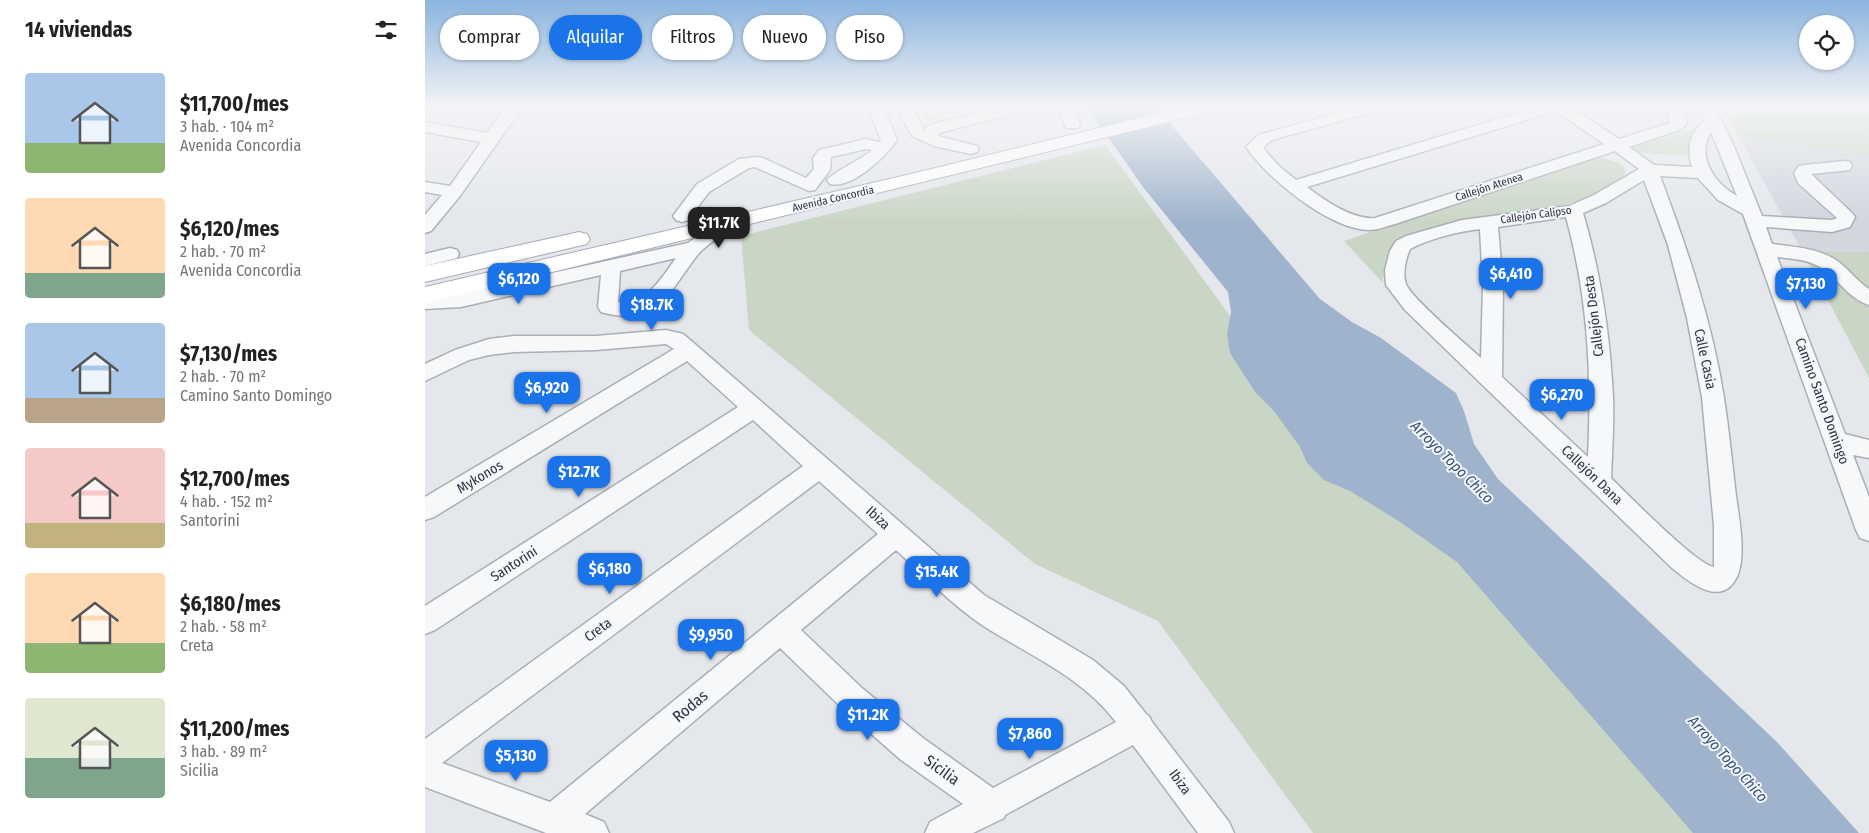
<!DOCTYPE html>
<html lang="es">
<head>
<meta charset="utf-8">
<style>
	:root { --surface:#fff; --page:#f6f6f6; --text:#222; --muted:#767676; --accent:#1a73e8 }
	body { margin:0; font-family:"Fira Sans Condensed",sans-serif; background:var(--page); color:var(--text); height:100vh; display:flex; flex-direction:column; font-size:19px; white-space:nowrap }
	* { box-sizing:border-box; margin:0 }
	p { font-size:16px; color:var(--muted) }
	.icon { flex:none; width:28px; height:28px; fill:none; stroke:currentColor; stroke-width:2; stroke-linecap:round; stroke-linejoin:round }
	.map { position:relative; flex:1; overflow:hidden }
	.details { display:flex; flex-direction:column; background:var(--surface); width:425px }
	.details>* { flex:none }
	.guide { position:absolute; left:15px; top:15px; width:475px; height:45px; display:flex; gap:10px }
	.buttons { position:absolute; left:1374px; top:15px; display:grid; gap:10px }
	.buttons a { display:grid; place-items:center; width:55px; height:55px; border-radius:50%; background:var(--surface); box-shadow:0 1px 4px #0004; font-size:25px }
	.price { position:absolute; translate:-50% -42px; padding:0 11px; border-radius:10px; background:var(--accent); color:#fff; font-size:16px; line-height:32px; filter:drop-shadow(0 1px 2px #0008) }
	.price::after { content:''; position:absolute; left:50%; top:30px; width:15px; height:11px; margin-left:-8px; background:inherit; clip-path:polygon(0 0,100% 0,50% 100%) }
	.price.active { background:#222; color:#fff }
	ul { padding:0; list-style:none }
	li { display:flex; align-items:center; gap:15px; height:125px; padding:0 25px }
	li span { display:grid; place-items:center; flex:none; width:140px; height:100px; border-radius:5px; color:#555 }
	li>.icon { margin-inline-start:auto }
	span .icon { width:60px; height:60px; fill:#fffc; stroke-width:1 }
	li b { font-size:21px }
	h2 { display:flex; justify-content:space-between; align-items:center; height:60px; padding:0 25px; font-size:21px }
	.pill { padding:0 18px; border-radius:22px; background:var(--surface); box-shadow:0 1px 4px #0004; font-size:18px; line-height:45px }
	.pill.active { background:var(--accent); color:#fff }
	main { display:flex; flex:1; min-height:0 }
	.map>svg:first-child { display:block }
	.built { fill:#d2d6de }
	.green { fill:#c9d6c5 }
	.water { fill:#9fb4cc }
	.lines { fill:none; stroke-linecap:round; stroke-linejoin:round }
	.minor-casing { stroke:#a9aeb7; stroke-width:3 }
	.major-casing { stroke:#a3abb8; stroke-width:2 }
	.minor { fill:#f7f8fa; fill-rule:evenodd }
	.major { fill:#fff; fill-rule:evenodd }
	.labels { text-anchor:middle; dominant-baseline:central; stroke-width:4; stroke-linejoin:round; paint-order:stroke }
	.far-street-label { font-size:11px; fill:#2b3445; stroke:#f4f6f9 }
	.street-label { font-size:14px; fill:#2b3445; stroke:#f4f6f9 }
	.water-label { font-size:15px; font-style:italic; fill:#34527a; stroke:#f4f6f9 }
	.near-street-label { font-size:16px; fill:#2b3445; stroke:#f4f6f9 }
</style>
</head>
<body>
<main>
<section class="details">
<h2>14 viviendas<svg class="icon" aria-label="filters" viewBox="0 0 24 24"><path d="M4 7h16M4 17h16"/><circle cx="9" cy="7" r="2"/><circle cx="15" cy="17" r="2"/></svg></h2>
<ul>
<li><span style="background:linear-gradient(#a9c7e8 70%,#8fb573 0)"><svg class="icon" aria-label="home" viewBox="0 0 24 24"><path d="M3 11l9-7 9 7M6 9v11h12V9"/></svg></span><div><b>$11,700/mes</b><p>3 hab. · 104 m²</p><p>Avenida Concordia</p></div></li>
<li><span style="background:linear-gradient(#ffd9b3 75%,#7fa58c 0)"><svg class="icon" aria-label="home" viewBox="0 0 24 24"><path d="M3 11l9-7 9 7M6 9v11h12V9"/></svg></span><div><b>$6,120/mes</b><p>2 hab. · 70 m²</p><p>Avenida Concordia</p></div></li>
<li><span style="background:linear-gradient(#a9c7e8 75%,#b9a48a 0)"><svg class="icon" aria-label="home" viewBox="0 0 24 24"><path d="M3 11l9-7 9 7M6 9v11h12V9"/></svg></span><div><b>$7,130/mes</b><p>2 hab. · 70 m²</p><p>Camino Santo Domingo</p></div></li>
<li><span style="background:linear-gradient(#f6c9c9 75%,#c2b280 0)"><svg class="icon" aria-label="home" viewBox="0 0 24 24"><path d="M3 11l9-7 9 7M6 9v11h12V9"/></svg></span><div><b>$12,700/mes</b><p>4 hab. · 152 m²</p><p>Santorini</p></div></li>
<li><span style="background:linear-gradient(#ffd9b3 70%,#8fb573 0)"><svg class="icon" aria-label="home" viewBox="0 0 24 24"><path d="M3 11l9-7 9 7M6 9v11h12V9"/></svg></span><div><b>$6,180/mes</b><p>2 hab. · 58 m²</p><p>Creta</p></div></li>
<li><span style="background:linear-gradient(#dfe7d0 60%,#7fa58c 0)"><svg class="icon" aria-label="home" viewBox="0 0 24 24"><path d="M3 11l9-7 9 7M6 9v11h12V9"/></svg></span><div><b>$11,200/mes</b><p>3 hab. · 89 m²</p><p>Sicilia</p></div></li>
</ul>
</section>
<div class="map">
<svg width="1444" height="833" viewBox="0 0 1444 833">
	<rect width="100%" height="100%" fill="#e4e7ec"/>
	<path class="built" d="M1313 135 1444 155V252L1377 251Z"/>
	<path class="green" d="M492 106H546L517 112 518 118 506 120 502 123Z
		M1296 106H1444V155L1313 135Z
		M1272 128 1264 155 1217 153 1205 147Z
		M680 145 852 380 905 397 1278 833H888L733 621 610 564 324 330 316 236Z
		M1170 156 1191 162 1199 167 1200 174C1159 210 1125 206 1074 214 1038 219 1004 228 970 241L957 282 919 241Z
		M1377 251 1444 252V379V378Z"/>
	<path class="water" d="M661 106H730L895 299 927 322 956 338 1031 393 1039 411 1049 444 1073 479 1351 741 1434 833H1268L1032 562 975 522 925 491 899 480 882 463 875 447 849 411 830 392 805 353 802 334 806 312 803 292 718 187Z"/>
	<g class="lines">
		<g class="minor-casing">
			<path id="minor" d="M82 106H98L35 196 6 231 0 233V215L17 195 0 192V182L25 186 56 142 0 132V122L62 133Z
				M442 106H458L472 140C461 156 428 189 405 184L402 180C407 173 437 159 447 150L441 149 406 157 405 170 390 190 384 191 330 167 324 168 284 192 263 220 257 222 251 220 248 216 272 184 314 159 332 157 338 158 381 178 389 169 388 158 394 150 441 139 454 142 456 140Z
				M471 106H487L499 130 504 125 582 106H608L605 109 514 133 513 136 552 146 554 149 552 152 546 154 509 146 487 136Z
				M631 106H647L655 125 653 128H641Z
				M938 106H963L960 109 857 137 845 141 838 148 854 166 871 180 1116 106H1144L1194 139 1245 123 1240 106H1256L1262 123 1257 129 1204 147 1229 165 1267 167C1261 148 1265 133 1280 120L1273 106H1289L1308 144 1337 216 1407 220 1412 218 1373 183 1369 173 1374 166 1380 165 1419 161 1425 162 1427 166 1425 170 1386 174 1427 213 1430 217 1425 227 1407 232 1341 227 1347 244C1370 247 1396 248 1415 263 1425 271 1433 282 1444 289V305C1425 299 1416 283 1401 271 1387 260 1370 259 1352 257L1420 434 1444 440V458L1428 455 1444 497V541L1435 538 1431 530 1318 214 1293 200 1273 178 1235 176C1262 248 1287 321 1299 398 1304 430 1307 463 1311 496 1314 518 1323 563 1309 582 1292 606 1262 580 1247 568L980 310 961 285 960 270 965 251 971 241 981 236 1037 220 1144 206 1169 195 1214 169 1190 151 970 224C962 226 953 230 944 230 904 229 842 178 821 147L833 135ZM1131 111 1179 144 950 218C927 220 899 200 882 187ZM1286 132 1312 196C1289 183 1271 157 1286 132ZM1219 180 1243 245 1262 318 1277 397 1289 526V567C1273 566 1202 494 1186 478 1187 452 1189 425 1188 398 1185 335 1176 274 1158 213L1181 203ZM1141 217C1163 297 1167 375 1163 457L1077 377 1078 286 1073 227ZM1055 229 1058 286 1056 358C1041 344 987 299 981 284 977 274 981 258 985 249 1006 238 1032 232 1055 229Z
				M300 219 306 221 309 225 306 229C296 236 284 243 275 252 244 289 236 329 176 312L173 307 176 275 36 307 0 309V295L36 293 263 243 294 221ZM251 258C237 277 221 307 193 302L195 271Z
				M25 248 32 250 34 254 32 258 0 266V254Z
				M241 330 258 334 271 345 559 595 668 660 699 686 721 714 724 716 727 722 804 822 809 833H773L708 745 580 815 579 818 548 833H500L505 822 538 804 476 760 418 709 355 648 160 814 179 822 184 833H121L0 787V739L378 466 328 420 10 630 0 634V606L313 407 262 361 9 517 0 520V497L249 349 241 344 171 350 89 352 64 355 44 360 0 381V364L30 350 64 339 89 336H171ZM394 481 453 534 125 802 17 763ZM471 550C499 576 527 605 560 627 606 656 657 677 691 722L568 788 498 738 438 689 376 630Z"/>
		</g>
		<g class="major-casing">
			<path id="major" d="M764 106H795L793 110 0 303V287L486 174Z
				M154 232 162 234 165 239 162 244 0 282V266Z"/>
		</g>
		<use href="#minor" class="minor"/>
		<use href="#major" class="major"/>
	</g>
	<linearGradient id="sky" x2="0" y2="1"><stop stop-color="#8bb4dd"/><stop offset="0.48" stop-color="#f3f4f6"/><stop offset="1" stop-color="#f3f4f6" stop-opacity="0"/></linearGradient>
	<rect width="1444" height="222" fill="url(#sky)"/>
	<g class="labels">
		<g class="far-street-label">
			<text transform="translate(1064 187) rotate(-18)">Callejón Atenea</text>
			<text transform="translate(408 199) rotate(-13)">Avenida Concordia</text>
			<text transform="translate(1111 215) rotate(-8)">Callejón Calipso</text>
		</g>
		<g class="street-label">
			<text transform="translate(1169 316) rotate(-97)">Callejón Desta</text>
			<text transform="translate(1280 359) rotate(78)">Calle Casia</text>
			<text transform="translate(1397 401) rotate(70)">Camino Santo Domingo</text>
			<text transform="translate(1167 475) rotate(44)">Callejón Dana</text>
			<text transform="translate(55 477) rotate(-31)">Mykonos</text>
			<text transform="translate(453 518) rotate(42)">Ibiza</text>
			<text transform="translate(89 564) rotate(-33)">Santorini</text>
			<text transform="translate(173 630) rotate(-36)">Creta</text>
			<text transform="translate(755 782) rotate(54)">Ibiza</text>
		</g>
		<g class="water-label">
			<text transform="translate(1027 462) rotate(45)">Arroyo Topo Chico</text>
			<text transform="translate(1303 759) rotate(48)">Arroyo Topo Chico</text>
		</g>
		<g class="near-street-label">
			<text transform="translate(265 706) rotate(-40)">Rodas</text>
			<text transform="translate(517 770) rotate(36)">Sicilia</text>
		</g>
	</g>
</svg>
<div class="buttons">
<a><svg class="icon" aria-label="locate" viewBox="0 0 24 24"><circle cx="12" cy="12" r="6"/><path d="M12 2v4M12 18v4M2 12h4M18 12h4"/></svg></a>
</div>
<b class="price active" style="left:294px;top:249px">$11.7K</b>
<b class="price" style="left:1086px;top:300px">$6,410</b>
<b class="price" style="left:94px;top:305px">$6,120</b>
<b class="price" style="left:1381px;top:310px">$7,130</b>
<b class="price" style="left:227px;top:331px">$18.7K</b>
<b class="price" style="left:122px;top:414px">$6,920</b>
<b class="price" style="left:1137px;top:421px">$6,270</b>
<b class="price" style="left:154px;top:498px">$12.7K</b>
<b class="price" style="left:185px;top:595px">$6,180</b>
<b class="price" style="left:512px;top:598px">$15.4K</b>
<b class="price" style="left:286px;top:661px">$9,950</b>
<b class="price" style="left:443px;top:741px">$11.2K</b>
<b class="price" style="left:605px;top:760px">$7,860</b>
<b class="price" style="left:91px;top:782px">$5,130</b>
<div class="guide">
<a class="pill">Comprar</a>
<a class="pill active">Alquilar</a>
<a class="pill">Filtros</a>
<a class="pill">Nuevo</a>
<a class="pill">Piso</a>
</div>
</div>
</main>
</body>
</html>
